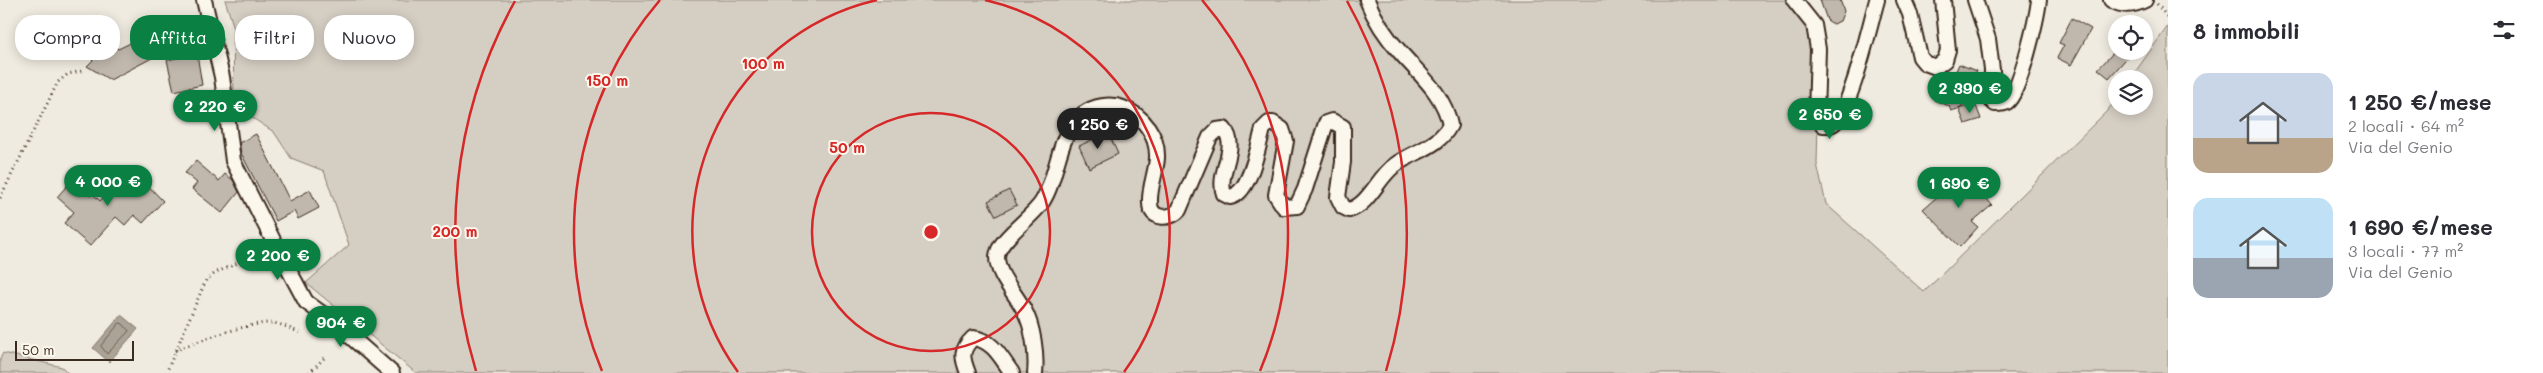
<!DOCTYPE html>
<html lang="it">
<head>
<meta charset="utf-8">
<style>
	:root { --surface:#fff; --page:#f7f7f7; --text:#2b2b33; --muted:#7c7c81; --accent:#0b8043 }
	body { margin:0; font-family:Mali,sans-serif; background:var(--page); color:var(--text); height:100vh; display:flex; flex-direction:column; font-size:19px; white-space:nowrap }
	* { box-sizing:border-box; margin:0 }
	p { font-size:16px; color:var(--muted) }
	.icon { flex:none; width:28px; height:28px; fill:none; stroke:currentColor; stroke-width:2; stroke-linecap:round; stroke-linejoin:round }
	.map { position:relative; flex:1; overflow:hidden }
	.details { display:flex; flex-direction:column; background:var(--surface); width:375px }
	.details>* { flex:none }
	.guide { position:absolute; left:15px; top:15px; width:475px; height:45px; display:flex; gap:10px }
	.buttons { position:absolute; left:2108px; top:15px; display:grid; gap:10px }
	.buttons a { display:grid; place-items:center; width:45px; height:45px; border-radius:50%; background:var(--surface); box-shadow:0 2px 12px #0003; font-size:25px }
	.scale { position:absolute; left:15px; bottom:12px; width:119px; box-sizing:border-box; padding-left:5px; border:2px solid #3b2a1e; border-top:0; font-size:14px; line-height:18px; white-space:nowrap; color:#3b2a1e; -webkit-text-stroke:4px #fbf7ec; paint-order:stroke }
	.price { position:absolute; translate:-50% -42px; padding:0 11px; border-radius:18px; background:var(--accent); color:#fff; font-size:16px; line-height:32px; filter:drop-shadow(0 1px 2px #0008) }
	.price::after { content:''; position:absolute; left:50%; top:30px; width:15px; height:11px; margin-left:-8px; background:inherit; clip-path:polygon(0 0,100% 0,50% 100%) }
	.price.selected { background:#222; color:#fff }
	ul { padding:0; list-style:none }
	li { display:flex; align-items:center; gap:15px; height:125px; padding:0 25px }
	li span { display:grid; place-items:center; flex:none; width:140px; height:100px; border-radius:15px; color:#555 }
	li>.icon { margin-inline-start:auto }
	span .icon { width:60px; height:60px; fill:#fffc; stroke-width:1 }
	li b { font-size:21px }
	h2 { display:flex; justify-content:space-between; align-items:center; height:60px; padding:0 25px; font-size:21px }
	.pill { padding:0 18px; border-radius:20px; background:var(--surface); box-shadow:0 2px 12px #0003; font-size:18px; line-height:45px }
	.pill.selected { background:var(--accent); color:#fff }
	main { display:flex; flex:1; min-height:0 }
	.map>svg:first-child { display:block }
	.green { fill:#d5cec3; stroke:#887c70 }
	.water { fill:#aca397; stroke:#7f7367 }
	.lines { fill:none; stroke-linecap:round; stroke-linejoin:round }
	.shore { stroke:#685a4e; stroke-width:1 }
	.building { fill:#c0b8ad; stroke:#3b2a1e }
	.minor-casing { stroke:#3b2a1e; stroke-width:18 }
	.path { stroke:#3b2a1e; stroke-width:3; stroke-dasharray:1 4; stroke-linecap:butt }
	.minor { stroke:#fbf7ec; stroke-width:14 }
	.ring { fill:none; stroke:#d62828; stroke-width:2.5 }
	.centre { fill:#d62828; stroke:#fbf7ec; stroke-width:2.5 }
	.ring-label { font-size:15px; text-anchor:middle; font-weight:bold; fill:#d62828; stroke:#fbf7ec; stroke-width:4; stroke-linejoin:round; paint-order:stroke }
</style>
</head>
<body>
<main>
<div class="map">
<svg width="2168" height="373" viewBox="0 0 2168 373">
	<rect width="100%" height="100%" fill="#f0ebe0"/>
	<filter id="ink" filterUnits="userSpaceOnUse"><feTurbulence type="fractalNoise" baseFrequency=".02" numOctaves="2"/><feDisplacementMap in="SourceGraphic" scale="10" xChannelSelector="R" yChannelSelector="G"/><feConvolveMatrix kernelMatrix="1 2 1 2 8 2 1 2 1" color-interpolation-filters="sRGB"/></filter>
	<g filter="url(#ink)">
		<path class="green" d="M225 0H1785L1807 15 1819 79 1817 164 1826 204 1924 292 2108 110 2116 99V106H2144V79H2130L2168 26V373H416L306 283 349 245 324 171 291 158 274 132 234 106 233 25Z
			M3 353 62 367 68 373H0V359Z"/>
		<path class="water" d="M121 315 138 329 109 362 93 348Z"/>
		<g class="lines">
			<path class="shore" d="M120 323 123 324 129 331 107 354 101 346Z"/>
		</g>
		<path class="building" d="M1820 0H1840L1844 11 1840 21 1833 24 1827 20Z
			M2072 18 2091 29 2071 65 2057 58 2064 45 2059 43Z
			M99 32 118 49 141 38 152 58 110 80 87 66 93 60 81 48Z
			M2115 51H2133L2109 78 2098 69Z
			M197 54 202 85 174 91 167 60Z
			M1959 64 1976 71 1961 108 1951 111 1949 106 1934 100 1941 82 1953 78Z
			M1975 103 1981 119 1965 124 1959 109Z
			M1108 132 1118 154 1089 168 1079 146Z
			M256 134 290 201 310 190 319 208 298 219 294 211 276 221 241 153 239 143Z
			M196 161 219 181 225 174 233 180 239 192 222 213 192 189 197 183 185 173Z
			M136 173 163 201 143 223 134 215 125 225 116 217 90 246 64 223 74 212 57 197 72 180 90 196 92 193 100 201 115 184 120 188 123 185 124 187Z
			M1965 173 1992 205 1972 222 1978 227 1960 247 1923 209Z
			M1009 190 1017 205 996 216 988 201Z"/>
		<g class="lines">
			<g class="minor-casing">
				<path id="minor" d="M204 0 222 77 233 161 276 246 306 302 335 323 392 373
					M1794 0 1814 25 1818 49 1816 116 1823 125C1827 125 1830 126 1834 123 1851 110 1870 24 1877 0
					M1904 0 1910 14 1920 57 1925 63 1936 67 1945 60 1948 50 1943 0
					M1975 0 1988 39 1992 70 1991 100 1995 104C1999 104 2004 104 2007 102 2020 93 2037 17 2039 0
					M2111 0C2123 7 2133 6 2145 0
					M968 373C962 358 960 350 973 338 993 340 1001 358 1012 373
					M1035 373C1037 355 1033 326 1024 310 1016 294 997 275 997 257 997 240 1032 218 1042 202 1059 176 1056 135 1083 114 1094 106 1110 103 1123 108 1143 115 1158 136 1157 158 1156 173 1149 188 1150 203 1150 220 1170 220 1179 210L1210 137 1217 130 1224 129C1240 148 1216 173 1224 194L1230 197C1250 194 1258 147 1263 129L1269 123H1273L1282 129 1286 141 1276 195 1284 207 1297 206 1305 189 1326 123 1332 121 1343 127V162L1338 197 1343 207 1349 210C1369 205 1378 177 1395 165 1414 151 1439 147 1450 125 1444 94 1420 75 1400 52 1386 37 1375 20 1367 0"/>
			</g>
			<path class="path" d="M2157 4 2168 18
				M0 198 58 82 68 74 82 71
				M175 351C193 342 251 322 271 323 281 323 292 330 301 333
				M166 373 206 280 217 272 265 251
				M309 373 324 358"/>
			<use href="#minor" class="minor"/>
		</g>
	</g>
	<g class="ring">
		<circle cx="931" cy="232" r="119"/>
		<path d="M738 372A238 238 0 0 1 877 0M985 0A238 238 0 0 1 1124 372"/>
		<path d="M602 371A357 357 0 0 1 660 0M1202 0A357 357 0 0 1 1260 371"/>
		<path d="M476 371A476 476 0 0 1 515 1M1347 1A476 476 0 0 1 1386 371"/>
	</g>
	<circle cx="931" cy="232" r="8" class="centre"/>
	<g class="ring-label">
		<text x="763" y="69">100 m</text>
		<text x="607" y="86">150 m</text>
		<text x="847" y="153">50 m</text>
		<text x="455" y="237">200 m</text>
	</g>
</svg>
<div class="buttons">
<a><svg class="icon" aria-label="locate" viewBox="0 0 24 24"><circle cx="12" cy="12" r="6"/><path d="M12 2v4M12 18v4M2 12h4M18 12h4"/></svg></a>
<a><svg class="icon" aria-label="layers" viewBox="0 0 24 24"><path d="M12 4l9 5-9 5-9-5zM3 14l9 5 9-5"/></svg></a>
</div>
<div class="scale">50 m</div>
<b class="price" style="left:1970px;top:114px">2 390 €</b>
<b class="price" style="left:215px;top:132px">2 220 €</b>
<b class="price" style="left:1830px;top:140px">2 650 €</b>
<b class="price selected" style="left:1098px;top:150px">1 250 €</b>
<b class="price" style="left:108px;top:207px">4 000 €</b>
<b class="price" style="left:1959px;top:209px">1 690 €</b>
<b class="price" style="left:278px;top:281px">2 200 €</b>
<b class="price" style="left:341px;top:348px">904 €</b>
<div class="guide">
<a class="pill">Compra</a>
<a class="pill selected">Affitta</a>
<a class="pill">Filtri</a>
<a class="pill">Nuovo</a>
</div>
</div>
<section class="details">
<h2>8 immobili<svg class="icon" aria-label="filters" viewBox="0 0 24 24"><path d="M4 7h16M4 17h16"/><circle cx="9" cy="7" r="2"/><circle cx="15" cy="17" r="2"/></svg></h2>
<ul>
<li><span style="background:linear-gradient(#c9d6e8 65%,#b9a48a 0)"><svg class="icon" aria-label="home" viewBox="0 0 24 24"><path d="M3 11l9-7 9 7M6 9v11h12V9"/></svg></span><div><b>1 250 €/mese</b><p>2 locali · 64 m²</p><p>Via del Genio</p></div></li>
<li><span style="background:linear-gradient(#bfe0f5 60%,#9aa5b1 0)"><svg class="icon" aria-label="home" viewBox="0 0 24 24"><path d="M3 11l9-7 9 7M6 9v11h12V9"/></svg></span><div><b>1 690 €/mese</b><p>3 locali · 77 m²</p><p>Via del Genio</p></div></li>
</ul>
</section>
</main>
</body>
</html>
